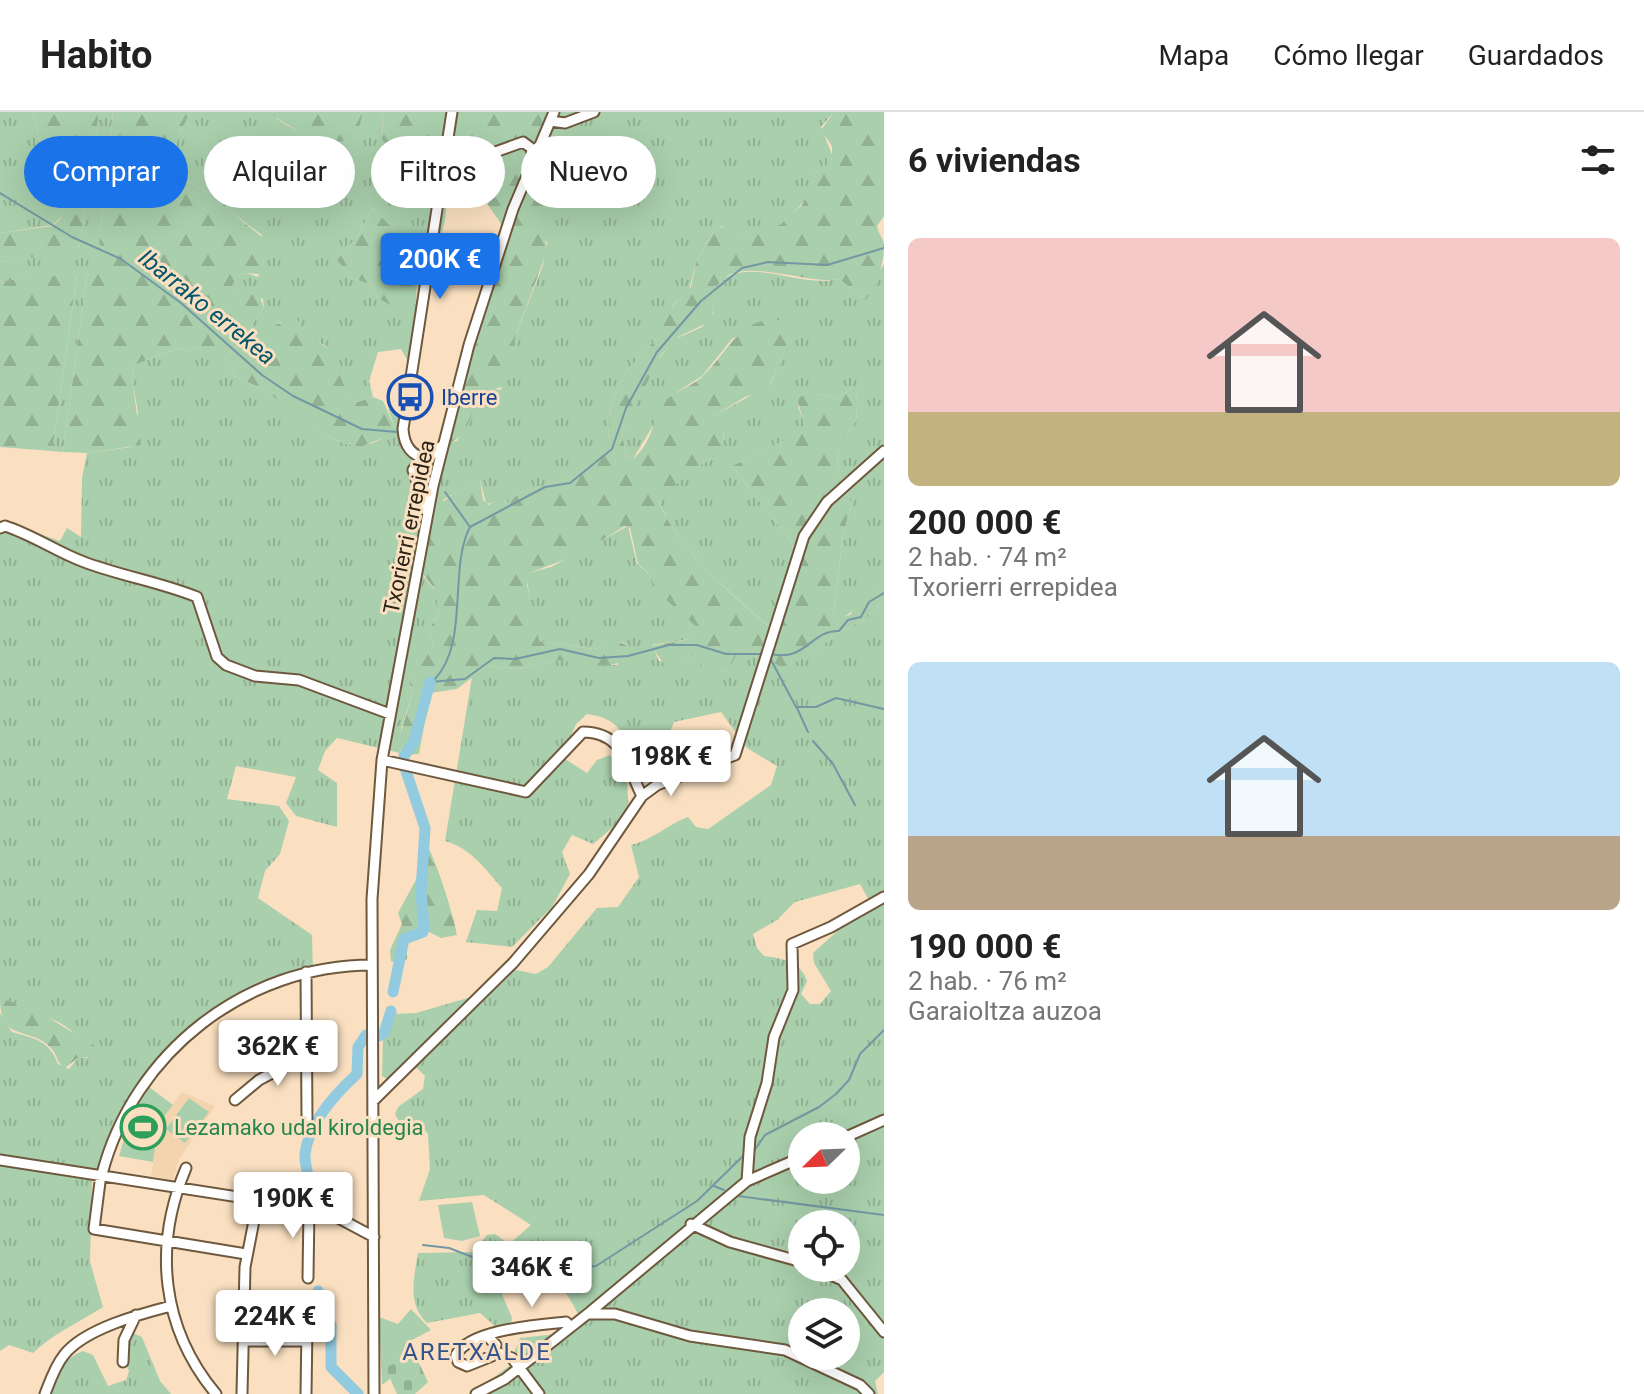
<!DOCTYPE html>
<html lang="es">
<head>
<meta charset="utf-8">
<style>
	:root { --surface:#fff; --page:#f6f6f6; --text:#222; --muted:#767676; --line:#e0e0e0; --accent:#1a73e8 }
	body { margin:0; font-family:Roboto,sans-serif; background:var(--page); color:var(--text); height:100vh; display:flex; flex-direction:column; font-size:30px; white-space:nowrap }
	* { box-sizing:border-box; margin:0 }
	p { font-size:26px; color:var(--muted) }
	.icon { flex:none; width:44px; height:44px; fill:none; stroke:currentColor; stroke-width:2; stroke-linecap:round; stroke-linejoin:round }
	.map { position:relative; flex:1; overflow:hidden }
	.side { display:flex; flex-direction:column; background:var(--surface); width:760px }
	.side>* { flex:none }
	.guide { position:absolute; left:24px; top:24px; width:740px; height:72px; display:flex; gap:16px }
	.needle { width:52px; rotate:247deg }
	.controls { position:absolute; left:788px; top:1010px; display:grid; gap:16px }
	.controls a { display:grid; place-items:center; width:72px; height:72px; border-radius:50%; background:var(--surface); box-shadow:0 8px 32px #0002; font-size:40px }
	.price { position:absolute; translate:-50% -68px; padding:0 18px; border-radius:8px; background:#fff; color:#222; font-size:26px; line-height:52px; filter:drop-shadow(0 2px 4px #0008) }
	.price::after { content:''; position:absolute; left:50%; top:48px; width:24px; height:18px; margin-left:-12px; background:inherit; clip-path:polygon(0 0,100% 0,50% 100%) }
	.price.active { background:var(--accent); color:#fff }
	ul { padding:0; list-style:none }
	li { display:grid; align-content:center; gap:16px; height:424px; padding:0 24px }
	li span { display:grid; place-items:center; height:248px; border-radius:12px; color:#555 }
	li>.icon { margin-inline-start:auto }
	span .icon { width:144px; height:144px; fill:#fffc; stroke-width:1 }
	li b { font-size:34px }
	h2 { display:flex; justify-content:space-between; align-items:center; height:96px; padding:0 24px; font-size:34px }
	.tag { padding:0 28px; border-radius:36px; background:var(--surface); box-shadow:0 8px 32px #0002; font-size:28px; line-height:72px }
	.tag.active { background:var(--accent); color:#fff }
	header { display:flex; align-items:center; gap:48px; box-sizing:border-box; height:112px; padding:0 40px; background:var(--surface); border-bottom:2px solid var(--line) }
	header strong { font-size:38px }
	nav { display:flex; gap:44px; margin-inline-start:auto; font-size:28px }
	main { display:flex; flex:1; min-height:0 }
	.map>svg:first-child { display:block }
	.built { fill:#f3d4af }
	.grass { fill:url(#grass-tufts); fill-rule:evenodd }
	.forest { fill:url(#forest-firs) }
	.cemetery { fill:url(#cemetery-stones) }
	.park { fill:#a9cfac }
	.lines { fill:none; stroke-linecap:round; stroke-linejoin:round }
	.stream { stroke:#7398a4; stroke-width:2 }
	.river { stroke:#92cae0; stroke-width:11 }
	.minor-casing { stroke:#6f593e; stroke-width:13 }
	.minor { stroke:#fff; stroke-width:9 }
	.labels { text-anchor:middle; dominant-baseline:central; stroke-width:6; stroke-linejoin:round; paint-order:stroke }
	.transit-label { font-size:22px; fill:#164399; stroke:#fae0c1; text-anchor:start }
	.street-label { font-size:22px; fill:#2c2317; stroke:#fae0c1 }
	.leisure-label { font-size:22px; fill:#27864d; stroke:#fae0c1; text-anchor:start }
	.water-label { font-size:24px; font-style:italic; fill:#05556b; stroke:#fae0c1 }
	.neighbourhood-label { font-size:24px; letter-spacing:2px; fill:#34538b; stroke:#fae0c1 }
</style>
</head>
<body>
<header>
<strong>Habito</strong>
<nav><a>Mapa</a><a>Cómo llegar</a><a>Guardados</a></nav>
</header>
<main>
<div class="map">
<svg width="884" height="1282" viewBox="0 0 884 1282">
	<defs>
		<pattern id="grass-tufts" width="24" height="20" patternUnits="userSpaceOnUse" patternTransform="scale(2)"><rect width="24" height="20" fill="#a9cfac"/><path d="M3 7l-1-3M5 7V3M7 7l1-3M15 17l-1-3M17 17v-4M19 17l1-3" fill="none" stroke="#92b193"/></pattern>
		<pattern id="forest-firs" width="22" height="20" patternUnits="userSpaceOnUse" patternTransform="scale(2)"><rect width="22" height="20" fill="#a9cfac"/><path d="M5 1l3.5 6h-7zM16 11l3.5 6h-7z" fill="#92b193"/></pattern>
		<pattern id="cemetery-stones" width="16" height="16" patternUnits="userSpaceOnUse" patternTransform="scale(2)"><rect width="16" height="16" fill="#a9cfac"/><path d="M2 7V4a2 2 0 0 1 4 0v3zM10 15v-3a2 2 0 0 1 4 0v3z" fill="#92b193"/></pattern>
	</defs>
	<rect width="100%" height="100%" fill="#fae0c1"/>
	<path class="built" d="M182 980 215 994 179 1047 173 1068 151 1064 159 1011Z"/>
	<path class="grass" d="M0 0H33L52 87 61 105 53 113 0 121Z
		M99 0H113L99 131 104 139 107 159 87 163 63 340 52 339 77 163 0 169V150L79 137Z
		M190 0H271C282 17 325 29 345 29L363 0H383L382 28 398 41 389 56 395 87 411 76 418 61 431 78 445 74C451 106 439 136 421 163L406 130 373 96 357 125 337 148 352 166 372 173 378 186 405 201 416 191 419 206 409 251 401 237 378 240 369 269 373 285 356 290 349 286 326 234 280 210 231 262C243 269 258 274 270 282 308 307 351 361 395 316L388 297 403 296 409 302V323L414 337 457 329 484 279 491 276 501 278 516 223 543 153 547 130 533 115 558 24 567 14 592 0H834L821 15 833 45 828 54 816 61 805 88 789 106 774 117 744 128 722 114 713 120 696 150 689 178 673 193 655 228 625 261 611 293 608 328 577 364 520 381 506 392 504 388 486 392 480 367 444 387 423 464 435 478 439 499 429 518 433 531 407 550 412 583 401 617 400 641 337 626 325 639 318 658 337 671V715L296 704 286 691 296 665 236 654 227 687 279 694 289 709 280 742 265 759 258 786 312 823 313 861C255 880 166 925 136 981 121 1008 119 1051 92 1068L90 1150 103 1195C80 1210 52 1222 33 1241L9 1233 0 1239V901L12 920C34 926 50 929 58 952L69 957 78 946H88C74 901 34 907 0 886V409L60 429 67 416 81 425 82 366 87 341 131 335 138 301 132 266 134 253 179 236 187 239 201 235 224 250 264 196 263 187 231 177 237 164 246 161 258 165 265 150 262 123 232 101 223 89 190 71 168 49Z
		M884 152V470C860 483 857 505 833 508L842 430 851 391 838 358 837 345 841 330 856 309 858 275H852L837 287 817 282 798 294 806 318 732 354 791 429 794 442 773 518C734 484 675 436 658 386L700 353 726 340 723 333 724 319 715 303 770 273 795 212 766 209 732 227 702 264 671 284 633 347 627 346 622 322 655 251 675 227 702 215 713 201 714 180 722 167C761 147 798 176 839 167L862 185Z
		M628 414 637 452C654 464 649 469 662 482 675 495 687 506 701 518L690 527 652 533 659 549H681L693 543 704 555 723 559 739 537 759 541 783 554 817 540 832 524 865 507 884 490V1260L875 1269 878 1282H472L509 1254 520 1226 574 1220 580 1206C554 1154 552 1169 501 1165L497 1170 512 1206 510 1218 497 1216 480 1201 427 1211C407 1192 414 1166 418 1141L474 1140 487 1123 495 1122 509 1132 531 1113 484 1083 419 1089 430 1057 428 1022 423 1016 401 1013 395 1002 398 995 423 977 425 964 417 956 389 968 382 964 383 925 390 902 416 901 471 885 505 856 536 862 548 855 597 796 618 795 639 765 631 733C652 728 667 713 688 705L696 715 708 717 771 673 777 654 747 636 721 600 674 610 660 645 650 650 639 648C623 622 619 606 587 602L576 612 562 645 587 661 597 648 610 643 627 671 629 702 593 732 572 723 562 740 570 762 552 795 512 835 466 830 477 798 497 799 502 776C485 757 471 736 445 729L472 565 487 554 520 557 557 548 617 553 630 535 622 530 594 537 539 529 534 522 527 467 529 461 551 455ZM860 772 870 790 813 841 814 851 831 879 820 892H810L801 882 807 869C800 848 783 847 764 844L757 836 753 822 777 808 795 790ZM802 1024H846V1068H802ZM802 1112H846V1156H802ZM802 1200H846V1244H802Z
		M125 1218 142 1225 160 1269 171 1282H50C55 1263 64 1246 83 1239L93 1243 108 1274 126 1268 129 1259 122 1242Z"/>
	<path class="forest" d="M33 0H99L79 138 0 150V121L53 114 61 106 52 87Z
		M113 0H190L168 49 190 71 223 89 232 101 266 128 268 163 246 161 237 164 231 177 260 185 264 196 224 250 214 247 201 235 187 239 179 236 134 253 132 266 141 333 87 341 63 340 87 163 106 158 96 150 104 139 99 131Z
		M271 0H363L357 24C348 30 330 32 319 28 310 25 273 7 271 0Z
		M383 0H592C581 6 567 11 560 22 549 39 544 91 534 115L545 126 547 139 516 223 503 275 484 279C472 296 469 323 450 331L471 241 508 122 486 90 463 84 445 74 433 79 420 61 408 80 395 87 388 59 398 41 382 28Z
		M834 0H884V104L877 114C878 121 883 126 884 132 884 152 877 172 866 188L839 167C807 174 737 141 718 173 711 185 716 198 709 210L678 225 660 244 622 322 627 346 633 347C653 329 651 312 662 294 670 280 690 276 702 265 732 237 741 196 796 211L767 279 745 285 715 303 724 315 723 333 727 340 700 353 658 387C675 435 734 485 773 518L794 442 791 429 732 354 805 318 797 285 817 282 837 287 852 275H858L856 309 841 330 837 345 838 358 851 391 842 430 833 507 850 503 863 483 884 470V490L865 507 832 524 817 540 787 554H779L759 541 739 537C733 552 725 564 707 559L693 543 675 552H664L651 534 690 527 700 518C686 505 669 493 657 477 648 464 652 463 638 452L630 416 625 414 577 443 529 461 527 473 539 529 594 537 620 530 630 535 624 550 603 554 557 548 520 557 487 554 457 577 430 581 419 642 402 643 398 630 412 583 407 552 410 545 433 531 429 518 439 499 434 476 421 460C431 401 425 395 480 367L483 388 488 393 502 386 506 392 520 381 577 364 588 346 608 328 611 293 625 261 655 228 668 199 691 175 696 150 715 117 725 114 744 128 781 112 802 93 816 61 832 48V34L821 18Z
		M373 96 406 130 421 163 417 170 416 191 405 202 378 186 372 173 352 166 337 148 357 125Z
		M77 162 52 339 0 335V169Z
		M290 206H297L302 219 329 237 349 286 357 290 373 285 383 289 395 316 391 323 360 335C324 329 298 303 270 282 259 274 243 269 231 262L276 213Z
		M423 727C433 737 455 807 457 823L441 826 425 818 407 826V847L399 853 391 849 390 838 402 812 398 801 418 764Z
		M0 886 36 898 100 937 93 945 78 946 65 956C56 951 58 943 51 936 29 913 0 932 0 886Z"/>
	<path class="cemetery" d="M415 1243 428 1270 415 1282H397L385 1255Z"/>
	<path class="park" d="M149 975 173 993 159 1011 153 1050 119 1044 133 997Z
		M189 986 209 1000 185 1031 166 1017Z
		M472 1090 480 1124 462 1129 444 1126 438 1093Z
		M411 1197 431 1218 408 1230 415 1243 386 1255 390 1267 382 1273 379 1205 398 1212Z"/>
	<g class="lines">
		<path class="stream" d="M0 81 72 125 121 147 181 191 262 263 293 284 362 317 397 320
			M470 415 545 375 570 371 612 337 626 296 657 240 701 189 742 156 768 150 827 153 884 136
			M771 542C806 550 811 518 839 519L848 508 861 505 869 490 884 481
			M770 546 796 595H816L836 586 884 597
			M434 568C470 531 448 457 470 415L445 380
			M430 570 465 567 494 546 515 547 560 537 599 546 628 544 669 533H697L726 542H761
			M797 596 808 620
			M813 629 833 652 855 693
			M754 1039 765 1023 819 995 836 982 849 968 860 942 884 918
			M714 1074 724 1078
			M738 1084 884 1103
			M423 1133 449 1136 480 1148 488 1144 494 1132 545 1159 596 1154 697 1089 744 1043"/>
		<path class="river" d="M404 644 414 630 430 570
			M393 880 404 827 423 820 424 816 421 779 425 716 404 653
			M379 924 384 921 391 899
			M315 1093C313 1077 304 1057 305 1042 309 1010 335 982 357 962L358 935 366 923
			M318 1179 319 1192 331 1213V1255L358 1282"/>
		<g class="minor-casing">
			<path id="minor" d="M550 9 565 11 594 0
				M445 58 523 30 531 36 533 45
				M443 333 428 346C411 345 404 333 403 317L452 0
				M422 346 413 358 427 400
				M0 416 5 414C33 423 57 440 84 450 121 464 160 470 197 485L217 545 226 553 255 564 299 568 390 602
				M382 648 526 680 583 620C624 620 627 655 642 684
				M306 860 307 1007
				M235 988 259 968 306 943
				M373 989 513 851 589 762 642 684 657 673 735 643 804 424 827 390 884 339
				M846 1025 884 1008
				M0 1048 309 1096 329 1101 374 1125
				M186 1056C153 1134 161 1216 216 1282
				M101 1062 94 1117 246 1142
				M102 1062C134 940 246 853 372 853
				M747 1069 750 1025 767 971 774 925 793 878 792 832 831 815 884 785
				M691 1112 730 1130 802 1150
				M816 1156 842 1168 884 1220
				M308 1166 309 1096
				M588 1202H615L690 1224 785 1238 860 1273 869 1282
				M487 1224 496 1233 492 1244 467 1254 458 1250 456 1243C470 1217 539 1213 566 1210L571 1215
				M243 1229H307
				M496 1240 512 1246 539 1282
				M123 1250 124 1228 136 1203
				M45 1282C50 1269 55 1254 64 1243 84 1217 140 1202 171 1194
				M242 1282 245 1155 258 1088
				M306 1282 307 1214
				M374 1282 372 787 382 648 433 374 469 233 513 97 554 0
				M476 1282 505 1267 590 1200 747 1069 802 1045"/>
		</g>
		<use href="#minor" class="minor"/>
	</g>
	<defs>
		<g id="bus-ring" transform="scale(2.3)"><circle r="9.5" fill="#fae0c1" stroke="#1a4fb4" stroke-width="1.5"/><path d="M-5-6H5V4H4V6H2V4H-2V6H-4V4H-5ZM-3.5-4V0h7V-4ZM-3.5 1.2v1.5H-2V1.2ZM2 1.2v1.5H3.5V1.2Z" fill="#1a4fb4"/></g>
		<g id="stadium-ring" transform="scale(2.3)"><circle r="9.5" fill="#fae0c1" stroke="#2e9e5b" stroke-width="1.5"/><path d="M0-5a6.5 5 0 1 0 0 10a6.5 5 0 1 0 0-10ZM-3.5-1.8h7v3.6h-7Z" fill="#2e9e5b"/></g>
	</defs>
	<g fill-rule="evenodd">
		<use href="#bus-ring" x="410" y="285"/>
		<use href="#stadium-ring" x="143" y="1015"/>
	</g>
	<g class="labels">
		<g class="transit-label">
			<text x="441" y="285">Iberre</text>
		</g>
		<g class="street-label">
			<text transform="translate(409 415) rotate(-78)">Txorierri errepidea</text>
		</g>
		<g class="leisure-label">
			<text x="174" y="1015">Lezamako udal kiroldegia</text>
		</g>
		<g class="water-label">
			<text transform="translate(207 195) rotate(39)">Ibarrako errekea</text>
		</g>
		<g class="neighbourhood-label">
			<text x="477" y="1240">ARETXALDE</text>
		</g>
	</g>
</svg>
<div class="controls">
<a><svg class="needle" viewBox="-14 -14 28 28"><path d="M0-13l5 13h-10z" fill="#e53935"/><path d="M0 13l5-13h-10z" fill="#767676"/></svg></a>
<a><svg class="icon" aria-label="locate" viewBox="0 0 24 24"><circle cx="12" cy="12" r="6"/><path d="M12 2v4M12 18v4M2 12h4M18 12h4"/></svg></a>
<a><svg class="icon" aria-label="layers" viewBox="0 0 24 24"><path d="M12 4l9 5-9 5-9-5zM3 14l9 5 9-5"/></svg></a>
</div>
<b class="price active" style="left:440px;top:189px">200K €</b>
<b class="price" style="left:671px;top:686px">198K €</b>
<b class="price" style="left:278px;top:976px">362K €</b>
<b class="price" style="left:293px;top:1128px">190K €</b>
<b class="price" style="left:532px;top:1197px">346K €</b>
<b class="price" style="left:275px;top:1246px">224K €</b>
<div class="guide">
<a class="tag active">Comprar</a>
<a class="tag">Alquilar</a>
<a class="tag">Filtros</a>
<a class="tag">Nuevo</a>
</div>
</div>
<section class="side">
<h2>6 viviendas<svg class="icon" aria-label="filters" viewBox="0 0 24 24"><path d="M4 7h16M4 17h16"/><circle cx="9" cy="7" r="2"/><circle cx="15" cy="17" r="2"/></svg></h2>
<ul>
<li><span style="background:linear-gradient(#f6c9c9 70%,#c2b280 0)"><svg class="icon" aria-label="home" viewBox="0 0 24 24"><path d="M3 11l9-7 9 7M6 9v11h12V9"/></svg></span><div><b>200 000 €</b><p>2 hab. · 74 m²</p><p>Txorierri errepidea</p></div></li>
<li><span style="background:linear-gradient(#bfe0f5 70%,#b9a48a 0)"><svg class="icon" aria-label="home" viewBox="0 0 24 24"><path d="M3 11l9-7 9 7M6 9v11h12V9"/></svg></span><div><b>190 000 €</b><p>2 hab. · 76 m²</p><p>Garaioltza auzoa</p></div></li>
</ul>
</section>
</main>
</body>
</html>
